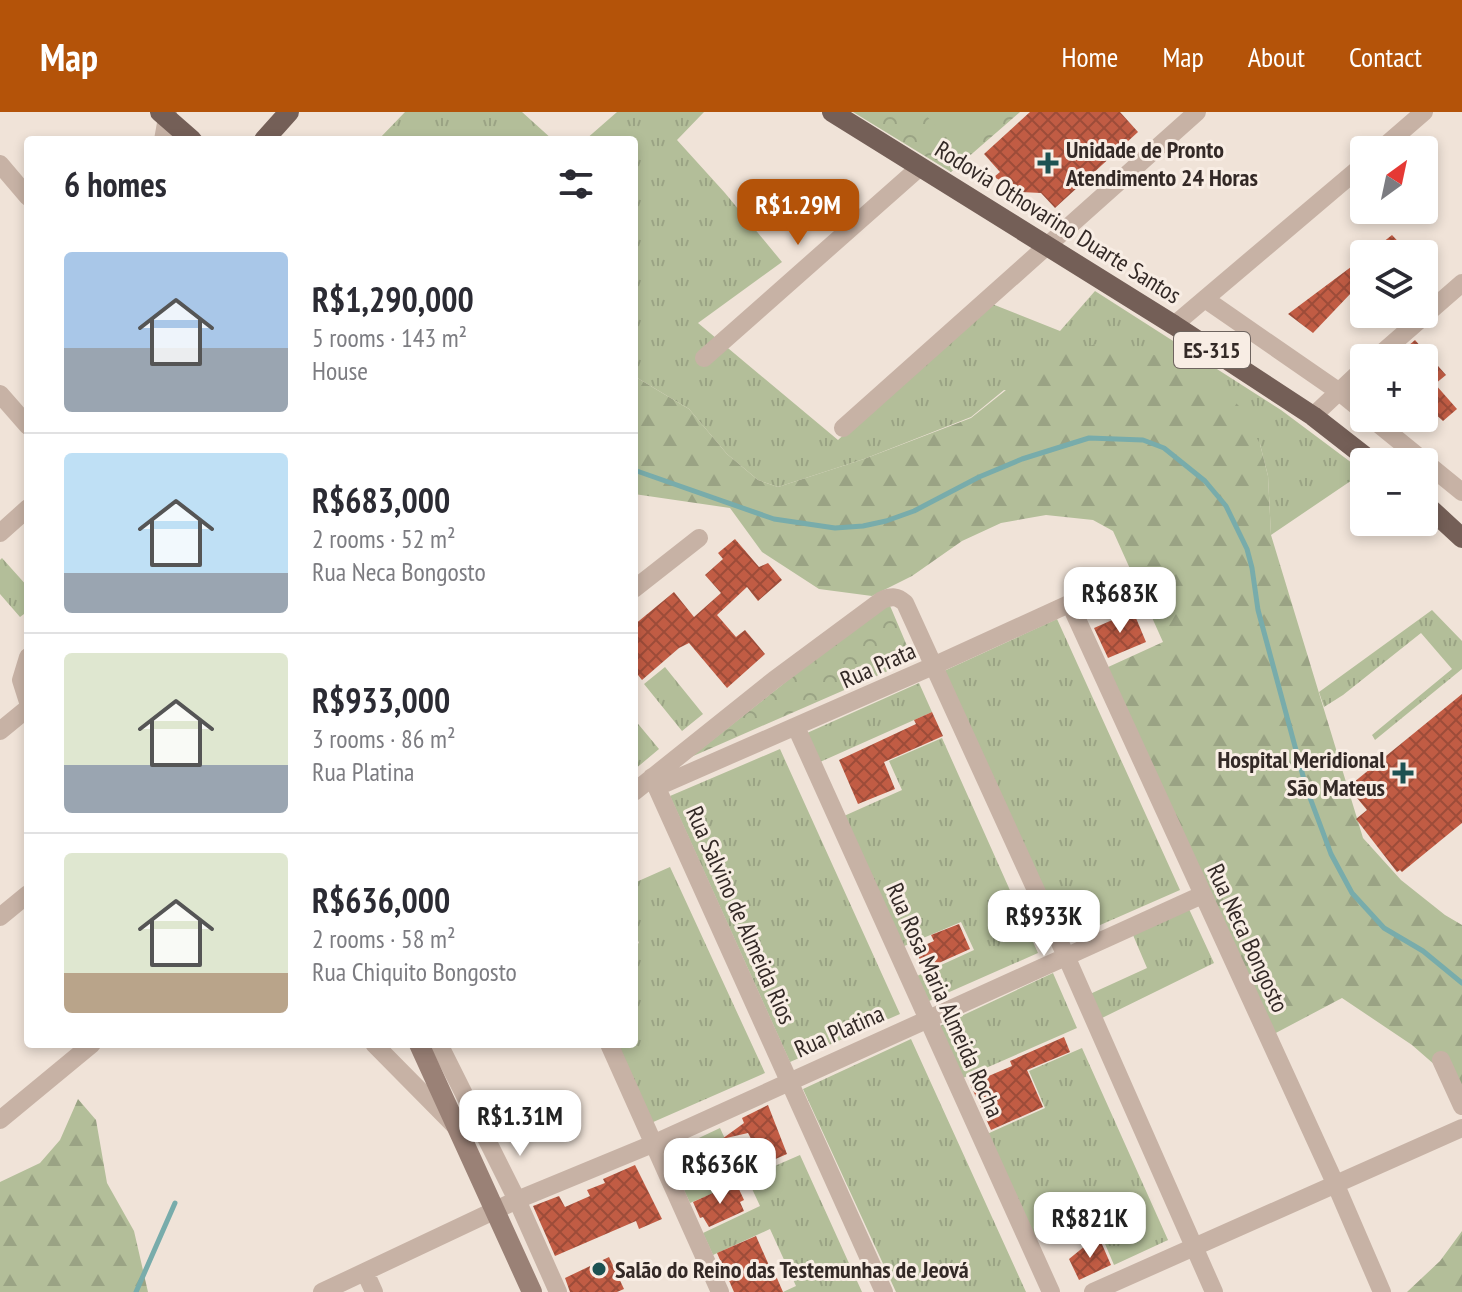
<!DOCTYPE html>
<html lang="en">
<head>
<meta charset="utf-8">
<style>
	:root { --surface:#fff; --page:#f7f7f7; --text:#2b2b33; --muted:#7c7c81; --line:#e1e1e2; --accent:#b45309 }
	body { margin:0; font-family:"PT Sans Narrow",sans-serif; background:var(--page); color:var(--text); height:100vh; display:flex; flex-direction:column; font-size:30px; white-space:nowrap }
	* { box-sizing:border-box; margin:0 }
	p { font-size:26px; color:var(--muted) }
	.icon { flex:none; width:44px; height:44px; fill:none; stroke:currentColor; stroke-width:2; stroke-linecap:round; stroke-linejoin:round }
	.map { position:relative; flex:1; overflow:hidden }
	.side { position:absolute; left:24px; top:24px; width:614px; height:912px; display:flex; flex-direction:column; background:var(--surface); border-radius:8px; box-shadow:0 4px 12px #0003 }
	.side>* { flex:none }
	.needle { width:52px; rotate:33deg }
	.fabs { position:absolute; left:1350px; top:24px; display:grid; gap:16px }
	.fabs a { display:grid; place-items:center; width:88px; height:88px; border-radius:8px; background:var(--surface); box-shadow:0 4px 12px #0003; font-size:40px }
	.price { position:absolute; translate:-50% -68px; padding:0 18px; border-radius:16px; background:#fff; color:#222; font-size:26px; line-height:52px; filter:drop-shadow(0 2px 4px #0008) }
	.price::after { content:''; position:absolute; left:50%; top:48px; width:24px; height:18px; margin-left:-12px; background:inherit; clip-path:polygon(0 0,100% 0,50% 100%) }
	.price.active { background:var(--accent); color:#fff }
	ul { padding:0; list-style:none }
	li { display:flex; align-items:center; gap:24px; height:200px; padding:0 40px }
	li+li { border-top:2px solid var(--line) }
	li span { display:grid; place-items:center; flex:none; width:224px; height:160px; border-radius:8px; color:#555 }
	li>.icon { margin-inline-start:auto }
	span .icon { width:96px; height:96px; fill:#fffc; stroke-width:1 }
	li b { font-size:34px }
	h2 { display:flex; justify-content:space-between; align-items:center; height:96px; padding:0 40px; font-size:34px }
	header { display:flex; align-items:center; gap:48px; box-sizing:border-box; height:112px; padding:0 40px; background:var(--accent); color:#fff }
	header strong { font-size:38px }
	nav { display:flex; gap:44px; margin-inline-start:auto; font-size:28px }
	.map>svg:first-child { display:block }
	.grass { fill:url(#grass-tufts) }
	.forest { fill:url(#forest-firs) }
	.park { fill:url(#park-crowns) }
	.pitch { fill:#b3be99 }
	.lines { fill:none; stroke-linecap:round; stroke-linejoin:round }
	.stream { stroke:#78acab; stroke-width:5 }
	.building { fill:url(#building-cross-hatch) }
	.street { stroke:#c7b2a5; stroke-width:18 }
	.secondary { stroke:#9a8176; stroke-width:20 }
	.primary { stroke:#745f57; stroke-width:20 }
	.poi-dot { fill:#1d5252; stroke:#f8ede4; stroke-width:3 }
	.labels { text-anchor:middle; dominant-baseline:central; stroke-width:6; stroke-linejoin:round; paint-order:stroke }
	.shield { fill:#f8ede4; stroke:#6e645f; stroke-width:2 }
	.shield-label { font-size:22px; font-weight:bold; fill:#332926 }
	.poi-label { font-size:24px; font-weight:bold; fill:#332926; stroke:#f8ede4; text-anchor:start }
	.street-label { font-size:24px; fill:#332926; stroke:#f8ede4 }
</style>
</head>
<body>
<header>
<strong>Map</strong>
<nav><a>Home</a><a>Map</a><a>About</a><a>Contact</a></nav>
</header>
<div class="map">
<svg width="1462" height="1180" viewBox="0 0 1462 1180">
	<defs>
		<pattern id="grass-tufts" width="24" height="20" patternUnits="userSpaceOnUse" patternTransform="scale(2)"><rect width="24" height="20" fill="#b3be99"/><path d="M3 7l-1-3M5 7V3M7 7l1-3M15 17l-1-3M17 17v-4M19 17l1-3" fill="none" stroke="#9aa384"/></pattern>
		<pattern id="forest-firs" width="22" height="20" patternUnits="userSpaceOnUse" patternTransform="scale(2)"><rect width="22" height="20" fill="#b3be99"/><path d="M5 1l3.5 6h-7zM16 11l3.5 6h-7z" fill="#9aa384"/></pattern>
		<pattern id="park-crowns" width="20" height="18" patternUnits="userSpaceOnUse" patternTransform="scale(2)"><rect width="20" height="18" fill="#b3be99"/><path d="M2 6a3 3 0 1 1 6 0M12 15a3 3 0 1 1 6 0" fill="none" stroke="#9aa384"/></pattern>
		<pattern id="building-cross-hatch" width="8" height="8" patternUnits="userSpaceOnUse" patternTransform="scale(2)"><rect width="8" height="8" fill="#c15c44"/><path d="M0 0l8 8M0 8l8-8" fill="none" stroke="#9d4c39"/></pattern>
	</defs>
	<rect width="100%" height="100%" fill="#f0e3d8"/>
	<path class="grass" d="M405 0H522L553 28H378Z
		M617 0H704L677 28 725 81 782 150 698 211 838 328 987 190 1060 219 1095 179 1281 298 1364 360 1271 423 1268 364 1260 332 1004 278 971 305 864 347 778 375 758 368 727 342 689 297 634 264V28H585Z
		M2 446 28 475V499L20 505 0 482V448Z
		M1432 498 1462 529V557L1375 628 1372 623 1452 557 1421 521 1343 583 1324 595 1319 580Z
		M1057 507 1180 778 1066 828 944 559Z
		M665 555 703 602 682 619 644 572Z
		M919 571 932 600 820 650 807 621Z
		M634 607 659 637 634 658Z
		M942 626 1038 841 929 889 917 864 974 838 961 810 902 835 844 704 902 678 889 649Z
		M780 637 900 902 790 950 670 684Z
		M670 755 765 961 651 1011 616 932H634V834L639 831 634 818V771Z
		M1189 797 1214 851 1102 906 1090 882 1147 856 1133 823Z
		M1053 861 1077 916 963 966 940 914Z
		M911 927 1026 1180H896L803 977Z
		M1082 936 1168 1128 1114 1153 1091 1099 1034 1125 987 1022 1045 996 1029 959Z
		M720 1016 744 1068 690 1091 667 1041Z
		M800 1043 862 1180H783L796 1174 770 1117 713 1143 703 1121 760 1094 747 1066Z"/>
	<path class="forest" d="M1102 231 1172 247 1231 286 1240 295 1260 332 1268 364 1271 423 1363 726 1401 768 1445 803 1462 813V979L1459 974 1412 933 1342 886 1272 923 1106 556 1163 530 1113 419 1093 408 1046 403 1001 411 962 429 912 464 872 484 819 477 762 440 730 396 634 382V264L689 297 727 342 758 368 778 375 864 347 971 306 1051 242Z
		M78 987 96 1008 107 1071 134 1119 148 1180H0V1070L40 1051 60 1028Z
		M1462 1119V1180H1407L1440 1149Z"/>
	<path class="park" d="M853 0H1020L951 60Z
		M888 489 913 548 691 645Z"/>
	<path class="pitch" d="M923 0H1001L958 38Z"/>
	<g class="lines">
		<path class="stream" d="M634 358 774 407 835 416 863 414 886 409 914 399 979 365 1022 347 1089 326 1143 328 1164 336 1205 369 1226 394 1247 437 1252 456 1258 498 1306 675 1331 742 1352 781 1384 816 1423 839 1462 871
			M136 1180 175 1091"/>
	</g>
	<path class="building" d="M1030 0H1120L1138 20 1055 96 1041 81 1021 80 994 65 1000 60 984 42Z
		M1392 123 1410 142H1368Z
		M1355 152 1364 163V198L1352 180 1313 221 1288 202Z
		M1415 228 1446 263 1435 272 1457 297 1443 309 1433 300 1424 308V246H1394Z
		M735 427 759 455 768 451 782 468 758 489 747 475 717 503 736 525 745 518 765 542 727 576 689 531 679 536 642 568 634 558V513L674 480 694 505 721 481 705 463 723 447 718 441Z
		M1133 499 1146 530 1108 546 1094 516Z
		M1462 582V711L1402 760 1400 758 1397 760 1356 707 1367 698 1348 675Z
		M932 600 943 624 884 650 895 677 858 692 839 648 916 612 914 608Z
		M959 812 970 837 932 854 928 845 920 848 916 837 934 829 931 823Z
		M1064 925 1070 940 1027 958 1043 995 991 1018 970 972 1012 954 1010 949Z
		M768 993 787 1042 764 1052 748 1021 722 1027 744 1011 742 1006Z
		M635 1053 662 1107 639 1117 636 1109 555 1144 533 1094 559 1084 565 1095 590 1084 587 1078 605 1071 603 1067Z
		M738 1075 744 1088 740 1090 744 1099 709 1115 703 1105 700 1106 693 1090 715 1080 717 1084Z
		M756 1124 771 1158 773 1157 783 1180H734L717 1141Z
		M1101 1130 1111 1153 1079 1168 1069 1147 1085 1134Z
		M609 1145 624 1177 617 1180H570L565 1166Z"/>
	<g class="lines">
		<path class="street" d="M163 28 168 0
			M1380 38 1424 0
			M0 52 28 85
			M1205 187 1338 279 1364 300
			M1174 213 1364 52
			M704 246 920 55
			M1376 246 1462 171
			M0 282 28 314
			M1313 304 1364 256
			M1371 306 1462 380
			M843 316 1197 0
			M0 421 28 396
			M634 477 699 426
			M1070 492 1335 1071 1382 1180
			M28 545 21 568 28 590
			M796 615 1051 1180
			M0 619 28 596
			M652 665 884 1180
			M657 675 933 554 1117 470
			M634 680 774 568 882 488C892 484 897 484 905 491L1066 844 1214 1180
			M0 805 28 782
			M374 932 456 1015
			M439 932 517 1088 558 1180
			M609 932 720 1180
			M1441 948 1462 994
			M0 1008 92 932
			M365 1160 374 1180
			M322 1180 517 1088 655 1031 1202 783
			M1093 1180 1462 1016"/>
		<path class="secondary" d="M419 932 532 1180"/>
		<path class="primary" d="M160 0 192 28
			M832 0 1174 213 1313 304 1372 350
			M264 28 289 0
			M1424 391 1462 426"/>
	</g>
	<g class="poi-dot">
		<path d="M1044 39h8v8h8v8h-8v8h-8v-8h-8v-8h8z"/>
		<path d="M1399 649h8v8h8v8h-8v8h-8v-8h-8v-8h8z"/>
		<circle cx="599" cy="1157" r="8"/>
	</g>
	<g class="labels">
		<rect class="shield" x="1174" y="220" width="76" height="36" rx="6"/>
		<g class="shield-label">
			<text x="1212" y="238">ES-315</text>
		</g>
		<g class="poi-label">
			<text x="1066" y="37">Unidade de Pronto<tspan x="1066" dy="28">Atendimento 24 Horas</tspan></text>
			<text x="1385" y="647" text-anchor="end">Hospital Meridional<tspan x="1385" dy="28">São Mateus</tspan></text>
			<text x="615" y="1157">Salão do Reino das Testemunhas de Jeová</text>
		</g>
		<g class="street-label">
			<text transform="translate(1058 110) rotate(32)">Rodovia Othovarino Duarte Santos</text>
			<text transform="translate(878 553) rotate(-24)">Rua Prata</text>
			<text transform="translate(741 803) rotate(66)">Rua Salvino de Almeida Rios</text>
			<text transform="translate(1248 826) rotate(65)">Rua Neca Bongosto</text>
			<text transform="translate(945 888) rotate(66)">Rua Rosa Maria Almeida Rocha</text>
			<text transform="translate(839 919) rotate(-24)">Rua Platina</text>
		</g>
	</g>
</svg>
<div class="fabs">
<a><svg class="needle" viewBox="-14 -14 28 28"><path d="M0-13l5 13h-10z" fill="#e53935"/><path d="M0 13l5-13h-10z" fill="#7c7c81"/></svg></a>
<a><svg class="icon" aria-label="layers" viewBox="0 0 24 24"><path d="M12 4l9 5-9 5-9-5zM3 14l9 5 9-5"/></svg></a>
<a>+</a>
<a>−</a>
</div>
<b class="price active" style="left:798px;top:135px">R$1.29M</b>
<b class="price" style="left:1120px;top:523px">R$683K</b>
<b class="price" style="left:1044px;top:846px">R$933K</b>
<b class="price" style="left:520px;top:1046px">R$1.31M</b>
<b class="price" style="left:720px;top:1094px">R$636K</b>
<b class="price" style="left:1090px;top:1148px">R$821K</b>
<section class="side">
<h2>6 homes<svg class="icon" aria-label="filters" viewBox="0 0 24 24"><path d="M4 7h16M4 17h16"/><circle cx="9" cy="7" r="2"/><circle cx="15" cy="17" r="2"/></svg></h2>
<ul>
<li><span style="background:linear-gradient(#a9c7e8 60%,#9aa5b1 0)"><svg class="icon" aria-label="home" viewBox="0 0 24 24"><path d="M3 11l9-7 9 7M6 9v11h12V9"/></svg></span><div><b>R$1,290,000</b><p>5 rooms · 143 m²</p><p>House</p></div></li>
<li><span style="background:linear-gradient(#bfe0f5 75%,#9aa5b1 0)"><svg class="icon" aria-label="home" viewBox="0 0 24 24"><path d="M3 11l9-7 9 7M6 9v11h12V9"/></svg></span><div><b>R$683,000</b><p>2 rooms · 52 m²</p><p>Rua Neca Bongosto</p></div></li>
<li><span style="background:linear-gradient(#dfe7d0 70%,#9aa5b1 0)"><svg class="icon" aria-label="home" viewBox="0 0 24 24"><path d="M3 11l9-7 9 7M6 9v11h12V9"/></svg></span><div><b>R$933,000</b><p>3 rooms · 86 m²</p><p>Rua Platina</p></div></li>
<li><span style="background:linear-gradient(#dfe7d0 75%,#b9a48a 0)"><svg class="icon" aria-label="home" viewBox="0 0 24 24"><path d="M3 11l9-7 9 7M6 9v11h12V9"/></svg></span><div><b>R$636,000</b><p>2 rooms · 58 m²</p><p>Rua Chiquito Bongosto</p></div></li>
</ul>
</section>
</div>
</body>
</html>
